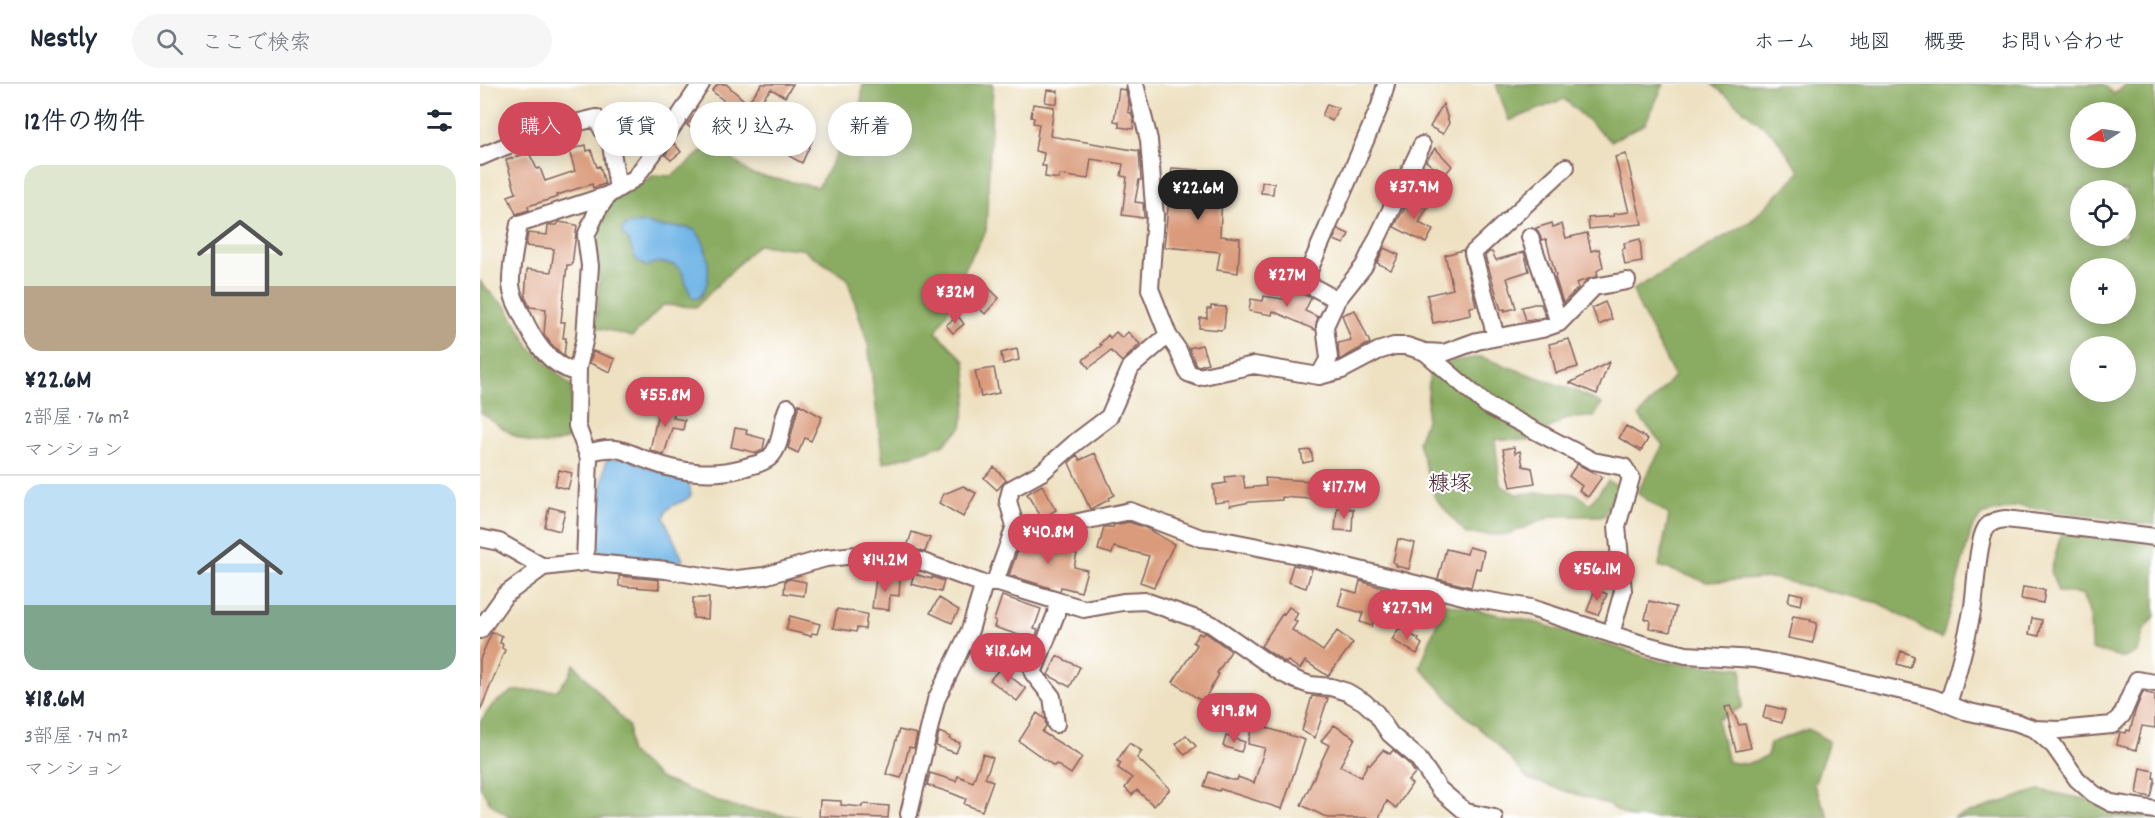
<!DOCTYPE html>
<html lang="ja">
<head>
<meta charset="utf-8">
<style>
	:root { --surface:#fff; --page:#f6f6f7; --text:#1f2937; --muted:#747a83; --line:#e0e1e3; --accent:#d1495b }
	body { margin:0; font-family:Dekko,"Klee One",sans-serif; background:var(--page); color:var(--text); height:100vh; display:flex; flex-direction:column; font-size:22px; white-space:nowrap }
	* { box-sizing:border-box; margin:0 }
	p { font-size:20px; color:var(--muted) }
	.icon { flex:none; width:33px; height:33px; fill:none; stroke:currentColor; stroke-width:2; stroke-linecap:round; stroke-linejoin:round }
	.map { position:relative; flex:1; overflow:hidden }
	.side { display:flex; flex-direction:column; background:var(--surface); width:480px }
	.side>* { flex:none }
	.hud { position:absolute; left:18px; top:18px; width:570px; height:54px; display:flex; gap:12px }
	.needle { width:39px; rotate:258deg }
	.tools { position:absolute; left:1590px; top:18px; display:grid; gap:12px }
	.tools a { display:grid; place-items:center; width:66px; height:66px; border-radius:50%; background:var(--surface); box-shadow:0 3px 15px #0003; font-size:30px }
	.price { position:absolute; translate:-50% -51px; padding:0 14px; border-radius:21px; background:var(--accent); color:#fff; font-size:20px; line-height:39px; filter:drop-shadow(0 2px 3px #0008) }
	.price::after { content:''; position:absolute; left:50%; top:36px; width:18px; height:14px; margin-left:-9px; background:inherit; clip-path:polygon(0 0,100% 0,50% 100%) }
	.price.selected { background:#222; color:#fff }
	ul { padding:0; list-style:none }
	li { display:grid; align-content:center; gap:12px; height:318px; padding:0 24px }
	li+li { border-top:2px solid var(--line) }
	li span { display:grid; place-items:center; height:186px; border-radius:18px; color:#555 }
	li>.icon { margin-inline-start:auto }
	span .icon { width:108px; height:108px; fill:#fffc; stroke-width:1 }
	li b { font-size:26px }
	h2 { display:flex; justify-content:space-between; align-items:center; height:72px; padding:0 24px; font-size:26px }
	.pill { padding:0 21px; border-radius:27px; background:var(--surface); box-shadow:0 3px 15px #0003; font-size:21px; line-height:54px }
	.pill.selected { background:var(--accent); color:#fff }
	header { display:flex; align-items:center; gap:36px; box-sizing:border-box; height:84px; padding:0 30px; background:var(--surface); border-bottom:2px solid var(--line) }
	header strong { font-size:28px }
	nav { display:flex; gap:33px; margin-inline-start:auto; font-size:21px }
	.search { width:420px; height:54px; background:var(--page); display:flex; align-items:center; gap:15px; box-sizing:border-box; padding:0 21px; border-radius:33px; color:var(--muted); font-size:22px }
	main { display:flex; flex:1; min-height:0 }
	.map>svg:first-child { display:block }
	.forest { fill:#8aac62; stroke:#6a6646; stroke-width:1.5; fill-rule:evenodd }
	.water { fill:#6fb5e6; stroke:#5c6a88; stroke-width:1.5 }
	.building { fill:#da9b7c }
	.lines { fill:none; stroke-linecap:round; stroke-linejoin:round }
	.minor-casing { stroke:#836360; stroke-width:20 }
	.minor { stroke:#fff; stroke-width:16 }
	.labels { text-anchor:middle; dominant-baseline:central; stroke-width:4.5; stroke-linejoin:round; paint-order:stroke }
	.quarter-label { font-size:22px; fill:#4a1f2b; stroke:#fff }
</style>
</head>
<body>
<header>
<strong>Nestly</strong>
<div class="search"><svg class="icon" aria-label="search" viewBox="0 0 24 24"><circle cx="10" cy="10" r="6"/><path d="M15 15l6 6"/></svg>ここで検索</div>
<nav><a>ホーム</a><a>地図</a><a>概要</a><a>お問い合わせ</a></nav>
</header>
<main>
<section class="side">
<h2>12件の物件<svg class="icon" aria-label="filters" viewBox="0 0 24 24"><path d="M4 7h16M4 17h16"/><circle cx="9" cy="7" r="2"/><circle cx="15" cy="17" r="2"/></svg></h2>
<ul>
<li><span style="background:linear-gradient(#dfe7d0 65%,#b9a48a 0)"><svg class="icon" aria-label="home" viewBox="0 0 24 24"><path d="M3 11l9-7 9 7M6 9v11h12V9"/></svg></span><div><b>¥22.6M</b><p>2部屋 · 76 m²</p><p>マンション</p></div></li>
<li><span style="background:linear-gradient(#bfe0f5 65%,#7fa58c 0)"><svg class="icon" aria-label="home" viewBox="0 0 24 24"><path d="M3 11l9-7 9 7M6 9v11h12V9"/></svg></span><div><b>¥18.6M</b><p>3部屋 · 74 m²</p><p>マンション</p></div></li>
</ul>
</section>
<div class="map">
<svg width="1675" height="734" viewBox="0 0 1675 734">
	<rect width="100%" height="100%" fill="#fff"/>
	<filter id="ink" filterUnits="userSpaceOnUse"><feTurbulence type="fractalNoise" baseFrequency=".0167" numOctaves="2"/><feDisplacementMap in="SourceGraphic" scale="12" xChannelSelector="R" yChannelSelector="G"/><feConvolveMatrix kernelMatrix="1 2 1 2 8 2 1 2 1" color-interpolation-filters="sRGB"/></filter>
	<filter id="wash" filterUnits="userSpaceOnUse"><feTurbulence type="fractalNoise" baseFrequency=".008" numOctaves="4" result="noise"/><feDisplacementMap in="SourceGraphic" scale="24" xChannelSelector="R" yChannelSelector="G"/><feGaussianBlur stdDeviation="1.35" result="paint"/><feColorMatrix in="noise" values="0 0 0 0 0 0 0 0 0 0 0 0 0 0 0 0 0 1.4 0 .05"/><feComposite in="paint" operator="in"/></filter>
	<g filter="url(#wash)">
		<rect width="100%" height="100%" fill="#eee1c1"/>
		<path class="forest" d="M383 0H513L506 147 488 178 468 226 456 248 485 277 488 307 482 343 464 360 446 367 403 379 388 260 367 194 322 165 277 161 216 223 183 221 152 253 116 243 120 185 114 148 133 116 174 91 192 92 232 59 271 90 338 103 380 28Z
			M1016 0H1184L1165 40 1131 57 1084 15 1029 37Z
			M1232 0H1623L1634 10 1647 0H1675V441L1538 422 1501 431 1491 447 1462 555 1399 519 1292 494 1227 498 1179 482 1189 431 1157 409 1183 361 1159 332 1194 292 1159 222 1153 206 1271 137 1320 88 1295 52ZM1600 28H1646V74H1600ZM1600 106H1646V152H1600ZM1646 184V230H1600V184ZM1646 262V308H1600V262Z
			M0 197 14 213 26 222 50 263 91 302 92 352C54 373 31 349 0 328Z
			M1001 273 1098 308 1122 320 1114 333 1086 334 1050 356 1015 355 1020 401 1036 410 1074 408 1097 410 1110 420 1128 397 1138 402 1124 432H1073L1026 451 986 450 955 414 938 358 946 336 950 284 973 277Z
			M1581 450 1650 456 1675 461V532L1664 546 1658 568 1644 574 1611 565 1610 532 1602 510 1578 508 1571 487Z
			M964 519 1058 539 1182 578 1262 584V623L1237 636 1248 678 1266 680 1287 673 1290 659 1328 645 1349 657 1334 701 1349 734H1151L1124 719 1048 695 1016 659 985 632 940 583Z
			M94 580 149 643V667L179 694 253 723 322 734H30L10 719 0 703V638L13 620 33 607 77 606 89 592Z
			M1559 706 1675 729V734H1473Z"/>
		<path class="water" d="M167 139C183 147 193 141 209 144 227 148 231 186 227 200 225 204 223 209 220 213L214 215C201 202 210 181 185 179 177 178 173 178 166 183L155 174 148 155 143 152 142 146 146 141Z
			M146 374 209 400 211 411C203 422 187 417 184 434L203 476 195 478 120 472 119 462 114 461 113 455 118 454 117 429 126 377 129 375Z"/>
		<g id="blocks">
			<path class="building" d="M238 0H246L266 18 242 43 235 36 249 21 232 7Z
				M282 0H313L305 13 291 5 274 25 267 19Z
				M639 5 646 6 649 20 648 28 651 29 654 38 653 45 639 43V38L634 37Z
				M567 6 578 7 577 20 565 18Z
				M553 20 574 23 570 52 659 67 661 96H659L655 118 663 119 664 134 642 131 647 93 641 92 643 80 611 75 608 95 579 91V95L565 93 566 82H562L564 69 555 67 559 40 553 39 554 34 551 33Z
				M847 20 858 24 852 37 842 32Z
				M963 20 969 39 963 50 950 43Z
				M217 28 231 38 221 52 207 41Z
				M145 44 151 65 143 67 140 56 135 47Z
				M319 51 332 57 322 79 309 72Z
				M194 59 201 68 191 76 185 71Z
				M106 61 107 67 111 66 117 83 120 82 125 100 113 104 112 100 77 111 78 113 48 122 49 126 36 130 28 112 36 109 26 76 49 69 57 85 60 84 65 97 95 87 89 66Z
				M955 64 972 82 964 92 946 77Z
				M1146 70 1162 140 1109 145 1108 134 1134 132 1133 130 1149 128 1135 73Z
				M692 84 719 86 717 111 742 112 740 152 760 154 758 189 737 186 740 168 684 163Z
				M782 98 794 99 793 110 781 109Z
				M932 111 949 120 939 139 953 146 946 159 914 143Z
				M79 138 97 141 92 181H87L81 238H85L83 254H86L84 272 71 260 64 250 66 225 50 223 45 213 47 185 71 188 74 165 46 162 48 149 67 151 68 141H77Z
				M1072 139 1073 143 1082 140 1086 154 1107 149 1111 167 1119 165 1123 183 1117 187 1118 192 1096 199 1098 204 1083 219 1075 193 1076 192 1066 155 1062 156 1056 144Z
				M858 145 869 150 864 160 854 156Z
				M1160 155 1162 178 1145 181 1142 165 1145 164 1144 159Z
				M904 164 919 171 911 186 897 179Z
				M983 166 996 222 990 223 991 231 953 239 947 211 973 205 965 171Z
				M1009 168H1012L1016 176 1044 168 1049 187 1027 194 1036 224 1025 227V225L1021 226 1005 172Z
				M502 200 505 203 506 201 519 214 505 230 489 214Z
				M814 206 831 214 825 227 838 233 835 246 793 227 792 231 769 227 771 215 783 217 784 212 809 216Z
				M1125 218 1132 235 1119 241 1112 224Z
				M1054 220H1061L1066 233 1046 237 1042 223Z
				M731 222 746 223 744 244 741 246 719 244 720 234H727V225H731Z
				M875 226 890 259 859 276 858 259 871 256 862 231Z
				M478 232 484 240 473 249 466 241Z
				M636 248 642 254 648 248 660 260 642 278 631 267 609 284 603 276 622 261 620 260 628 251 630 254Z
				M1089 255 1098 283 1076 289 1069 260Z
				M722 261 728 279 719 282 716 281 709 264Z
				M537 265 539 276 523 280 521 269Z
				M113 267 135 275 130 288 110 279Z
				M1129 278 1117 310 1090 299Z
				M514 284 519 309 501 313 495 287Z
				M180 319 196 323 193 334 205 336 203 346 192 344 184 371 170 366Z
				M319 320 342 333 331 357 325 354 318 369 308 364Z
				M1146 342 1168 355 1161 367 1139 354Z
				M255 344 267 346 266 350 285 355 283 365 277 369 251 363Z
				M1034 363 1035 369 1040 367 1043 382 1052 384 1055 399 1031 403 1023 365Z
				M831 366 833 377 823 379 821 367Z
				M615 369 634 411 628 414 629 416 610 425 589 379 597 371 600 376Z
				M1097 380 1122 393 1108 413 1099 406 1102 402 1089 392Z
				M514 383 526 396 517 406 504 394Z
				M79 386 92 389 88 405 75 402Z
				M763 391 765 404 786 402 785 394 846 398 845 416 802 413V416L770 418 750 422 749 417 735 419 733 401 746 399 745 393Z
				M562 401 576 426 566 432H560L547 410Z
				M483 402 496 409 483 433 459 419 464 410Z
				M69 423 85 427 80 447 65 443Z
				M857 424 873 425 872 447 855 446Z
				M649 438 666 444 694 460 674 503 660 498 669 472 634 463 632 470 618 466 624 443H633L634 441Z
				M432 448 450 454 445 468 427 463Z
				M568 453H583L580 465 597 470 594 483 607 486 601 508 581 503 580 507 529 491 542 455 566 461Z
				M918 455 935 459 929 485 916 482V480L913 478Z
				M989 463 1004 467 1000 485 996 484 991 503 958 495 966 465 987 470Z
				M813 481 832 485 826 504 808 498Z
				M434 490 452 495V493L464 497 461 508 431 500Z
				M139 492 179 496V505L139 502Z
				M396 494 420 496 419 512 410 511 409 526 392 524Z
				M310 495 326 498 324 512 304 509 305 497Z
				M880 497 936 514 930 536 897 524 892 542 880 538 883 529 858 522 863 505 877 509Z
				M1543 503 1565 506 1563 519 1541 515Z
				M1115 505 1127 510 1118 531 1107 527Z
				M1310 508 1323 511 1321 521 1308 518Z
				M522 512 561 525 554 545 558 546 554 556 514 543 516 537 514 536Z
				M213 514H229L228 535 213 534Z
				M459 514 479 526 472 539 450 529Z
				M1169 517 1196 523 1190 548 1169 544 1170 536 1165 535Z
				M809 523 818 529 814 536 817 538 812 546 843 567 857 547 873 559 848 592 825 577 820 585 808 577 806 579 781 562 803 529 804 530Z
				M357 525 387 530 385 545 377 544 376 548 353 544Z
				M310 532 340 540 337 550 332 549 331 552 306 546Z
				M1313 532 1331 535 1330 537 1337 539 1333 559 1308 554Z
				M1552 534 1562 536 1559 552 1549 550Z
				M919 544 939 555 938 557 942 560 937 570 912 556Z
				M12 548 22 552 20 559 23 560 22 564 25 566 0 627V575Z
				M719 549 722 551 724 549H726L751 567 737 589 739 590 723 618 693 598 717 561 713 558Z
				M1421 567 1434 572 1430 584 1417 580Z
				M577 572 600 583 590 603 568 591Z
				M520 584 546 605 537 617 510 596Z
				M1663 608 1675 611V644L1662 642 1656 666 1637 661 1640 648 1646 649 1647 646 1650 647 1655 628Z
				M832 612 848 614 835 654 822 647Z
				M1286 621 1305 626 1302 639 1283 634Z
				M1250 622 1259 641 1265 640 1271 664 1256 667 1245 623Z
				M557 629 565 635 566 642 562 648 602 673 591 690 576 680 574 682 539 657Z
				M773 637 787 640V644L825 656 802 725 740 705 739 707 724 702 729 688 751 696H757L758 693 774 699 785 664 768 660Z
				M854 641 875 654 860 682 881 693 888 679 890 681 903 666 910 670 913 666 930 681 935 689 928 697 932 700 916 724 907 717 899 734H848L821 721 849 661 841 657Z
				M419 646 437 650 434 664 429 663 421 694 406 690Z
				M459 648 471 653 469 655 480 659 476 669 456 662Z
				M706 651 716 662 705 671 696 660Z
				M746 652 765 658 761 668 743 662Z
				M649 659 662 667 657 674 690 705 674 722 657 706 652 711 645 704 652 694 638 684 641 679 637 677Z
				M503 670 513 674 505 694 513 697 502 727 484 720 486 715 471 709 447 701 450 689 476 697 478 692 493 698Z
				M1661 684 1674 687 1673 694H1675V697L1671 713 1657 710Z
				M340 716 361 717V721L382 723 383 720 409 722 408 734 339 732Z"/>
		</g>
	</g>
	<g filter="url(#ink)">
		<use href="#blocks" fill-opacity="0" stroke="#836360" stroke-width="1.5"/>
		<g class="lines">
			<g class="minor-casing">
				<path id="minor" d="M655 0 669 56 673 110 675 132 670 205 688 251 698 266 708 289 719 293 774 281 839 292 862 286 898 267 914 262H927L945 268 964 269 997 257 1062 245 1079 239 1114 203 1147 197
					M0 73C38 56 75 43 116 34L131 61 138 105
					M1050 153 1079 239
					M857 216 824 198 900 22 906 0
					M1016 253 993 169 1086 83
					M945 268 1008 322 1113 377 1144 383 1151 394 1137 442 1143 507 1131 550
					M98 289C68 281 54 258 42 231 37 221 32 212 31 201 30 182 36 159 39 140L128 111
					M839 292 849 274 845 242 857 216 884 182 942 61
					M107 369C139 359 144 368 172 378 201 389 234 392 263 384 271 381 282 380 289 374 303 362 300 339 308 323
					M535 442H580L650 427 721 454 748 457 828 473 991 514 1051 524 1162 560 1206 571 1275 575 1319 583 1453 614 1485 627 1535 638 1555 645 1579 646 1632 641 1642 631 1657 596 1675 599
					M0 454 19 458 63 483 105 478 186 486 248 496 284 492 346 474 377 471 419 472 440 477 504 500 515 498 604 525 643 518 665 517 731 540 800 588 816 596 830 601 851 603 867 608 884 618 896 629 910 650 938 674 959 705 986 728 1014 734
					M105 478 109 374 97 342 98 284 105 253 110 182 106 152 117 127 128 111 155 94 189 48 221 0
					M515 498 535 442 528 417 531 405 562 388 596 358 629 333 651 283 688 251
					M0 546 25 511 63 483
					M1468 620C1478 588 1487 555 1493 522 1496 503 1497 459 1506 444 1511 437 1518 436 1526 435L1675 453
					M576 640 572 613 553 589 576 530 577 518
					M1555 645 1574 662 1597 695 1614 710 1631 719 1675 726
					M429 730 456 616 490 546 504 500"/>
			</g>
			<use href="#minor" class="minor"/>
		</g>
	</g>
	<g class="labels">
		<g class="quarter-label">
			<text x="970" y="401">糠塚</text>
		</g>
	</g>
</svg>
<div class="tools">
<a><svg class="needle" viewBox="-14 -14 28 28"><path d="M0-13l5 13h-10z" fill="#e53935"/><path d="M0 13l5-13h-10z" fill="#747a83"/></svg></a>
<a><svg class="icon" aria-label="locate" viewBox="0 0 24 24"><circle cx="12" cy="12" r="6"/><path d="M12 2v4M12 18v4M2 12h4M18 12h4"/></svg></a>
<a>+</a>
<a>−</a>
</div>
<b class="price" style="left:934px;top:136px">¥37.9M</b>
<b class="price selected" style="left:718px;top:137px">¥22.6M</b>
<b class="price" style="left:807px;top:224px">¥27M</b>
<b class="price" style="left:475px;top:241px">¥32M</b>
<b class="price" style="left:185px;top:344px">¥55.8M</b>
<b class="price" style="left:864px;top:436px">¥17.7M</b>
<b class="price" style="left:568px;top:481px">¥40.8M</b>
<b class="price" style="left:405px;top:509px">¥14.2M</b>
<b class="price" style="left:1117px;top:518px">¥56.1M</b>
<b class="price" style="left:927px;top:557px">¥27.9M</b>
<b class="price" style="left:528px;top:600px">¥18.6M</b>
<b class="price" style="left:754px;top:660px">¥19.8M</b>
<div class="hud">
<a class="pill selected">購入</a>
<a class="pill">賃貸</a>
<a class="pill">絞り込み</a>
<a class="pill">新着</a>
</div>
</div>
</main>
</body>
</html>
